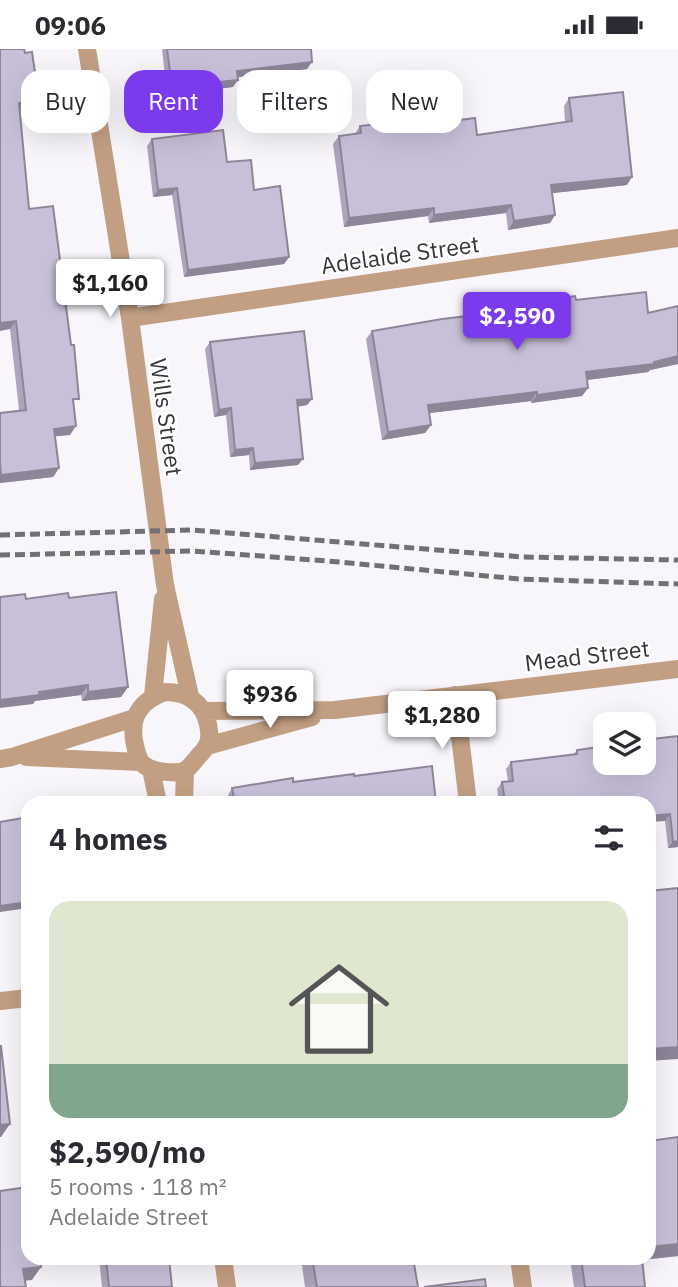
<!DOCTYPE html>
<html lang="en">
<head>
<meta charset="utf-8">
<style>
	:root { --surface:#fff; --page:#f2f2f3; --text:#2b2b33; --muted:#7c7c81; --line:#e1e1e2; --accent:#7c3aed }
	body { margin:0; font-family:"IBM Plex Sans",sans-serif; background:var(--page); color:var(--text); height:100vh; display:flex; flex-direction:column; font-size:26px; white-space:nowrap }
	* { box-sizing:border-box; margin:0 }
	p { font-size:23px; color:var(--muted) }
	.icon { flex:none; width:38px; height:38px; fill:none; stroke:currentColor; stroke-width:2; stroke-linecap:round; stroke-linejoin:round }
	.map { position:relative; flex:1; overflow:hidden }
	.panel { position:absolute; left:21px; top:747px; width:635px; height:469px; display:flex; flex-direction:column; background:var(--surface); border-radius:21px; box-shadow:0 7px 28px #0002 }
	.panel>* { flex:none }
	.hud { position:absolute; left:21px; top:21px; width:637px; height:63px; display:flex; gap:14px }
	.buttons { position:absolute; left:593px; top:663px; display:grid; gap:14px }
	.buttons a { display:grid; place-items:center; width:63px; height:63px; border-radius:14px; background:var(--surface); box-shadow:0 7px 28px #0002; font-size:35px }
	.price { position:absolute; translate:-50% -60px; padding:0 16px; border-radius:7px; background:#fff; color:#222; font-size:23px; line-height:46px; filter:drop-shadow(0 2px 4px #0008) }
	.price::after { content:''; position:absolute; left:50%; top:42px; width:21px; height:16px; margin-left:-10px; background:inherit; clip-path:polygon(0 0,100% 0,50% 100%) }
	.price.selected { background:var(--accent); color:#fff }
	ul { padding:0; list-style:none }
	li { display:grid; align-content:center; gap:14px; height:371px; padding:0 28px }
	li+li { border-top:2px solid var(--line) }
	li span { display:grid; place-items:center; height:217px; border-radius:21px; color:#555 }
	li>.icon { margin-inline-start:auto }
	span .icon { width:126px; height:126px; fill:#fffc; stroke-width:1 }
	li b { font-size:30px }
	h2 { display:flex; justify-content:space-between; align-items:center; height:84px; padding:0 28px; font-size:30px }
	.pill { padding:0 24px; border-radius:21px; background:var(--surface); box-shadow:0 7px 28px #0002; font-size:24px; line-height:63px }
	.pill.selected { background:var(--accent); color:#fff }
	.status { display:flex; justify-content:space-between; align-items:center; height:49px; padding:0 35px; background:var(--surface); direction:ltr }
	.status svg { height:19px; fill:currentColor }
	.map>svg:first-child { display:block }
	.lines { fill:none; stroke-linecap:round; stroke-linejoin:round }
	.minor { stroke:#c29f83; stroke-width:18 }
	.rail { stroke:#726f77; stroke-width:5; stroke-dasharray:10 5; stroke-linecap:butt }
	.wall { fill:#aca5bb }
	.shaded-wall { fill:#8c8698 }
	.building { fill:#c8c0d9; stroke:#8c8698; stroke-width:2 }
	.labels { text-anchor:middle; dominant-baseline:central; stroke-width:5; stroke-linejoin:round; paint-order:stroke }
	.street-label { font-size:23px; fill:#38343e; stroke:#fff }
</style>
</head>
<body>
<div class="status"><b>09:06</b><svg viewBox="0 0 49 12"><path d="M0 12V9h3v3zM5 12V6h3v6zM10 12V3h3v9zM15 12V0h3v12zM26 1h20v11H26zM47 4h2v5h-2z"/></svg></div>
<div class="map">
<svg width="678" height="1238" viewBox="0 0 678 1238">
	<rect width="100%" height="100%" fill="#f8f6fb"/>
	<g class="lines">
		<path class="minor" d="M87 0 130 269 165 536 190 647
			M130 269 678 189
			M165 643C187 643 203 653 208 675 209 682 211 690 207 696 205 701 200 705 197 709 194 712 189 719 186 721 178 725 167 723 159 722 150 720 141 717 138 707 128 677 132 655 165 643Z
			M455 646 468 754
			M153 647 163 550
			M204 662 335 661 678 620
			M207 697 312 668
			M26 708 140 713
			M0 710 12 708 134 669
			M151 720 158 754
			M184 754 185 721
			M0 952 28 949
			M223 1209 227 1238
			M519 1209 523 1238"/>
		<path class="rail" d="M0 486 192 481 523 508 678 511
			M0 506 193 502 328 512 519 530 678 535"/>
	</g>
	<path class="wall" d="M0 0 33 60 19 62 29 160 73 357 70 386 55 387 59 419 53 428 0 434V364L19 361 10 280Z
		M162 0H311L307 20 238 28 233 38 167 46Z
		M569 49 627 136 552 144 555 166 550 174 508 181 506 164 429 174 428 167 344 178 333 95 339 87 355 85 360 77 477 86 565 73 564 57Z
		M152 90 227 113 289 208 284 215 184 228 172 146 153 148 147 97Z
		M576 251 648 264 678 257V315L650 321 648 323 587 331 588 339 582 347 531 354V352L429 364 431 376 425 384 382 391 366 290 372 282 519 261 525 254Z
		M210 293 312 350 307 356 298 358V416L250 421 249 406 230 408 226 366 214 368 205 300Z
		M69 549 128 638 121 648 82 652 81 646 35 652 33 655 26 550Z
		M678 687V798L668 799 665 772 649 754H499L497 740 502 733 508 732 506 720 511 713 573 706 577 701Z
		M354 727 436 754H229L228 746 232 739Z
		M678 1088V1207L642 1211 645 1238H574L570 1209H649Z
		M99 1209H169L172 1238H102Z
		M301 1209H413L418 1238H305Z"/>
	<path class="shaded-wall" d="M312 13 307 20 232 29 237 22Z
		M238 31 233 38 167 46 172 38Z
		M39 51 33 60 13 63 19 54Z
		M632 128 627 136 545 145 551 136Z
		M177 139 172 146 153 148 158 141Z
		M511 156 506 164 429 174 434 166Z
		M434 159 428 167 344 178 349 169Z
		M555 166 550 174 508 181 514 172Z
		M289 208 284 215 184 228 188 221Z
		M16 272 10 280 0 282V274Z
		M678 307V315L650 321 648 323 580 332 586 323 654 313Z
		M588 339 582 347 531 354 537 346Z
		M537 343 531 352 422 365 428 356Z
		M312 350 307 356 292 358 297 351Z
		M231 359 226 366 214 368 219 361Z
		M431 376 425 384 382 391 388 383Z
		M76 377 70 386 48 388 54 380Z
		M253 399 249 406 230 408 235 401Z
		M303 410 298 416 250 421 255 414Z
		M59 419 53 428 0 434V427L1 426Z
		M88 636 81 646 35 652 33 655 0 659V651L39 643Z
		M128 638 121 648 82 652 88 643Z
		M670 765 665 772 649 773V767Z
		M678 792V798L668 799 673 793Z
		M28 853V859L0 863V857Z
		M678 998V1010L649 1012V1000Z
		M10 1075 1 1088H0V1076Z
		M678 1195V1207L632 1212 634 1209H649V1198Z
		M41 1218 32 1231 14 1233 23 1220Z"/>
	<path class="building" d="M0 0H24L25 4 32 3 39 51 19 54 29 160 53 157 71 296H74L79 350H73L76 377 54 380 59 419 1 426 0 414V364L26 361 16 272 0 274Z
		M167 0H311L312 13 237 22 238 31 172 38Z
		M623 43 632 128 551 136 555 166 514 172 511 156 434 166V159L349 169 339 87 361 84 360 77 393 73 394 80 475 69 477 86 572 72 569 49Z
		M223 81 227 113 251 111 254 141 280 137 289 208 188 221 177 139 158 141 152 90Z
		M646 243 648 264 678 257V307L654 313V315L586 323 588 339 537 346V343L428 356 431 376 388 383 372 282 442 270 526 260 525 254 575 247 576 251Z
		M304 282 312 350 297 351 303 410 255 414 253 399 235 401 231 359 219 361 210 293Z
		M116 543 128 638 88 643V636L39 643 40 646 0 651V548L25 545 26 550 68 544 69 549Z
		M678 687V792L673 793 670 765 649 767V754H505L502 733 513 732 511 713 577 705V701L606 697V714H644V691Z
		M432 717 436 754H235L232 739 293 729V733L354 725V727Z
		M23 769 25 780H28V853L0 857V773Z
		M678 839V998L649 1000V842Z
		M0 997H1L10 1075 0 1076Z
		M678 1088V1195L649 1198V1092Z
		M28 1138V1209H40L41 1218 23 1220 26 1238H0V1142Z
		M106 1209H169L172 1238H109Z
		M312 1209H413L418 1238H317Z
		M581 1209H642L645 1238H585Z
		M485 1230 486 1238H424Z"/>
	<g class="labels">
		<g class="street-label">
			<text transform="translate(400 205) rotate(-8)">Adelaide Street</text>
			<text transform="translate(167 368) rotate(82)">Wills Street</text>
			<text transform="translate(587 606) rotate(-7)">Mead Street</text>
		</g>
	</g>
</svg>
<div class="buttons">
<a><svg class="icon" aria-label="layers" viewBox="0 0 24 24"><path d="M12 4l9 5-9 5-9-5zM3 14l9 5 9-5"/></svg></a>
</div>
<b class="price" style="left:110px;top:270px">$1,160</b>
<b class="price selected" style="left:517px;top:303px">$2,590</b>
<b class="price" style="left:270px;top:681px">$936</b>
<b class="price" style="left:442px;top:702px">$1,280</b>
<div class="hud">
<a class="pill">Buy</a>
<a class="pill selected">Rent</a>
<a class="pill">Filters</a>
<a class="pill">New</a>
</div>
<section class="panel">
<h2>4 homes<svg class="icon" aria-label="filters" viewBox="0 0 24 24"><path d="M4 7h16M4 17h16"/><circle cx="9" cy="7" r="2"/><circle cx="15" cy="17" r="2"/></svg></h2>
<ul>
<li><span style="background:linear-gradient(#dfe7d0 75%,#7fa58c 0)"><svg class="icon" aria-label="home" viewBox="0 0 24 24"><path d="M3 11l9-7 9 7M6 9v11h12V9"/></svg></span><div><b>$2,590/mo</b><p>5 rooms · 118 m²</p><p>Adelaide Street</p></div></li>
</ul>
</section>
</div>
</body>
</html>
